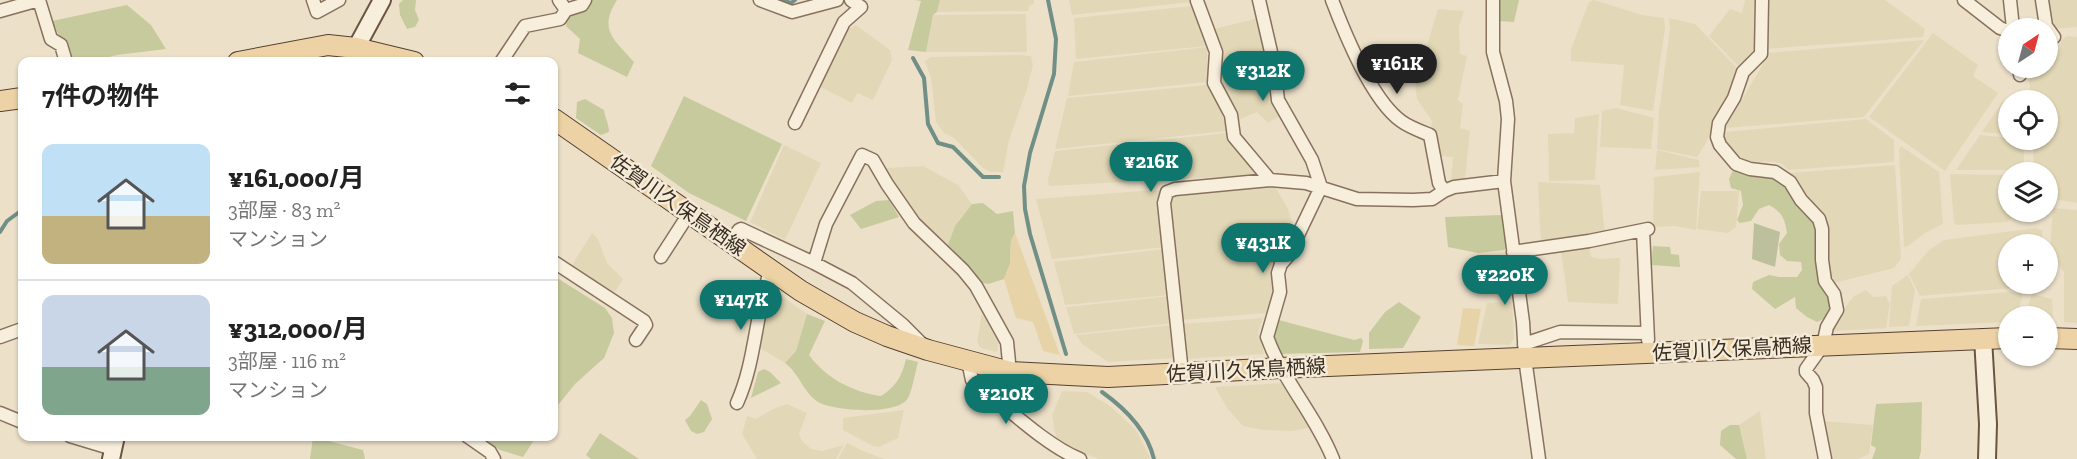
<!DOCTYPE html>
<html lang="ja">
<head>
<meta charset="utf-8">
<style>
	:root { --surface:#fff; --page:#f6f6f6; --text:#222; --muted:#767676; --line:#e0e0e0; --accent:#0f766e }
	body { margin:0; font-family:"Zilla Slab","Noto Sans JP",serif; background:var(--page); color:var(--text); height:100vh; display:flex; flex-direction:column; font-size:22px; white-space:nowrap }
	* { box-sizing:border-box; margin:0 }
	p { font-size:20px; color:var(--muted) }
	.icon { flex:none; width:33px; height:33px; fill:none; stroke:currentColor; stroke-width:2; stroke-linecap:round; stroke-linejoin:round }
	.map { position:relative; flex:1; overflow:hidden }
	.details { position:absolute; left:18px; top:57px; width:540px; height:384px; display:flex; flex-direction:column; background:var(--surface); border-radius:12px; box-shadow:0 2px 4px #0004 }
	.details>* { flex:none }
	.needle { width:39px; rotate:36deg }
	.buttons { position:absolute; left:1998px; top:18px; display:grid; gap:12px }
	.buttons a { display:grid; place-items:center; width:60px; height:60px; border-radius:50%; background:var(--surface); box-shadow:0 2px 4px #0004; font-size:30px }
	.price { position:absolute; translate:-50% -51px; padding:0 14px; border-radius:21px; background:var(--accent); color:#fff; font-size:20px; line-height:39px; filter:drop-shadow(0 2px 3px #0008) }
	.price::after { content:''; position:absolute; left:50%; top:36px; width:18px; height:14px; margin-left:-9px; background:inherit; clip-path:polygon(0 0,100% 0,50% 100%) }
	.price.active { background:#222; color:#fff }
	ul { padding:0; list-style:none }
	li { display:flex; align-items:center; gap:18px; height:150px; padding:0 24px }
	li+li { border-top:2px solid var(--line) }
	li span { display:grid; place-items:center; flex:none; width:168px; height:120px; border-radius:12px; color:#555 }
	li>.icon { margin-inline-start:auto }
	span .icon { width:72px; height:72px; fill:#fffc; stroke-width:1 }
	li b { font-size:26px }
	h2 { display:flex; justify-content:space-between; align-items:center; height:72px; padding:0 24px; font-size:26px }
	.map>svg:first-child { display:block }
	.farmland { fill:#e2d8b7 }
	.green { fill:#c7ca9d }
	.sand { fill:#e6d3a8 }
	.cemetery { fill:#bdc09c }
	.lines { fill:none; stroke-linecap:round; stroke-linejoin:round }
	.stream { stroke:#708f86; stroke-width:4 }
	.street-casing { stroke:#88725f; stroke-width:15 }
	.secondary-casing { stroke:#6a5442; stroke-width:20 }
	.primary-casing { stroke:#564132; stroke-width:22 }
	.street { stroke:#f7eedc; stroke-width:12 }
	.secondary { stroke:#f7eedc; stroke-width:16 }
	.primary { stroke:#ecd2a4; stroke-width:20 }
	.labels { text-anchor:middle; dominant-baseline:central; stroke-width:5; stroke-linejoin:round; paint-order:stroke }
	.street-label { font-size:20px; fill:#392c21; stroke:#f4ebd8 }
</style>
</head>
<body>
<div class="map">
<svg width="2077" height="459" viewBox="0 0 2077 459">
	<rect width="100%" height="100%" fill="#ece0c9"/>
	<path class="farmland" d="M940 0H1034V4L1029 6 1028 11 937 12Z
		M1069 0H1193L1192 2 1072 15Z
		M1594 0 1642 15 1664 18 1665 28 1653 111 1620 105 1624 65 1571 61V49L1589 2Z
		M1745 0H1755V53L1738 66 1709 36 1730 9 1742 13Z
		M1766 0H1885L1925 29 1923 37 1766 49Z
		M2047 0H2077V27L2052 29Z
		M1193 6 1202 27 1207 46 1076 59 1074 18Z
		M1438 9 1464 11 1459 26 1460 54 1467 56 1458 100 1463 104 1460 128 1470 131 1465 180 1451 183 1453 157 1437 156 1438 133 1431 131 1432 121 1417 99 1415 85Z
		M1026 14 1027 52H926L933 15Z
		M1259 18 1283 114 1268 123 1257 112 1238 120 1217 83 1223 52 1214 29Z
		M1669 18 1695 24 1737 68 1730 94 1717 113 1707 141 1697 157 1657 149 1659 112 1670 28Z
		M856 25 890 50 892 60 873 100 857 93 852 103 818 86 847 30Z
		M1933 33 1978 65 1973 76 1998 93 1945 171 1869 117Z
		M2067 36 2077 37V203L2048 198V172H2034L2033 140H2048V100H2031L2029 80 2036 72 2048 67 2061 47V40Z
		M1924 40 1864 117 1725 128 1766 59 1767 53Z
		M1207 47 1208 82 1068 96 1074 62Z
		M1018 55 1031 56 1033 65 1027 89 1009 140 1003 172H990L983 168 954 138 944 133 936 122 931 78 925 61 931 57Z
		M1207 85 1219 103 1227 131 1055 149 1067 98Z
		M2024 95V100H2008V134L1982 132 2002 102Z
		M1616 108 1654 118 1651 149 1600 147 1602 111Z
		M1599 114 1595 180 1549 181 1548 134 1574 133 1575 118Z
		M1866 119 1894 140V162L1788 170 1782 164 1775 162 1746 161 1734 152 1724 140 1725 132Z
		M1227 133 1235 147 1261 175 1049 186 1048 180 1055 151Z
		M1980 135 2008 138V140H2024V170H1956Z
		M784 145 821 163 785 240 750 222Z
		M1901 146 1939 172 1943 224 1925 233 1908 246 1904 247 1899 150Z
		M1657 150 1699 160 1700 167 1655 170Z
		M1895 165 1901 259 1894 268 1834 283 1829 279 1826 263 1827 223 1805 197 1799 184 1789 173Z
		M923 166 958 185 972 204 955 226 946 250 913 216 885 172 887 168Z
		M1700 172 1696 230 1675 226 1653 227 1654 177Z
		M1950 174 2008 175V212H2019L2007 222 1957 225 1954 223Z
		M1538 182 1600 185 1605 235 1541 244Z
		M1274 185 1288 209 1293 225 1283 252 1273 267V289L1267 313 1181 320 1168 206 1170 197 1176 193Z
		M1154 190 1160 191 1159 200 1165 247 1052 259 1036 199Z
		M1701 191H1739L1736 227 1728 233 1697 229Z
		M2053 208 2077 210V323L2064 322V272L2050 253Z
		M2036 228 2043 231 2040 244H2008V284H2015L2012 288 1920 296 1909 274 1929 250 1944 240Z
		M592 233 598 239 607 263 623 279 612 296 570 268Z
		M1589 246 1591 257 1601 259 1620 258 1618 304 1568 302 1561 250Z
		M1164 249 1170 295 1065 305 1054 262Z
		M1908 275 1915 290 1909 326 1889 327 1892 286Z
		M1866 290 1873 297 1886 296 1890 304 1886 328 1834 331 1833 326 1841 312 1854 296Z
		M776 292 807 314 796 351 785 363 760 348 767 308Z
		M2010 292 2023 294 2017 316H2008V322L1916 326 1921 299Z
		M2032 294 2052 299 2053 321H2048V316H2024Z
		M1171 296 1173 323 1074 334 1066 307Z
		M1512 302 1514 338 1510 345 1478 344 1487 303Z
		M982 313 998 342 997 352 981 348 977 342Z
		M1263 318 1258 332 1264 354 1185 359 1181 324Z
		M1173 325 1177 358 1108 362 1082 344 1076 335Z
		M1284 383 1297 402 1309 426 1308 428 1292 431 1263 430 1243 426 1227 408 1215 387Z
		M1062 391 1087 392 1110 406 1136 430 1151 459H1099L1080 452 1056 438 1052 415Z
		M787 404 807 413 799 434 802 441 811 449 822 451 844 445 836 459H757L742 434 747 416 756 419 773 409Z
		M904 410 898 438 879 447 873 446 843 430V418Z
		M1760 411 1766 459H1747L1739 425Z
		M1821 421 1873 425 1869 454 1858 459H1828Z
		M847 443 863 451 884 459H838Z"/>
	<path class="green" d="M403 0H416L415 10 419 20 415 27 407 29 400 15 399 4Z
		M590 0H617C598 30 614 39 634 62L627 77 578 53 580 39 566 26 567 18 584 8Z
		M915 0H940L937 12 933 15 926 52 908 50 921 1Z
		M1500 0H1519L1514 22 1499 21Z
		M127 5 151 25 166 49 117 55 92 61H71L52 21Z
		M684 96 782 144 746 221 689 193 651 166Z
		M585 99 604 110C605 118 609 124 609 132L601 135 576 118 577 102Z
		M1733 170 1768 174 1786 184 1810 216 1819 229 1833 309 1828 317 1817 322 1807 317 1796 308 1795 297 1775 309 1752 289 1753 282 1769 275 1779 277H1797L1802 270 1801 262 1787 261 1780 255 1779 244 1787 233C1785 219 1782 212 1769 205L1759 209 1751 221 1740 223 1737 220 1743 205 1741 191 1731 188 1729 179Z
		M889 200 899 217 861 229 850 215 876 201Z
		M983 203 997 214 1013 211 1015 233 1011 241 1010 264 1004 279 988 284 979 282 946 250 955 226 972 204Z
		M1502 215 1507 247 1504 250 1478 253 1448 247 1445 217Z
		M1653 246 1670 247 1671 254 1679 255 1680 267 1651 265Z
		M554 276 605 308 612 318 614 333 604 358 575 384 554 410Z
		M1399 302 1421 317 1403 348 1369 349V333L1385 312Z
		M807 314 825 321 809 355C826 378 852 392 881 396 896 387 902 376 906 359L918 362C915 373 913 388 908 398 898 416 834 411 818 402 803 392 799 373 785 363L796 351Z
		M1275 319 1354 340 1361 338 1363 341 1360 352 1278 354 1272 339Z
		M764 369 770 372 781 383 751 398 758 372Z
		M701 400 707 404 712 419 704 432 697 434 691 431 685 420 690 416Z
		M1922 402 1921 451 1919 459H1872L1876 448 1871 445 1876 404Z
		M1730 425H1739L1747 459H1736L1720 445 1721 431Z
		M600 433 639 459H591L586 455Z
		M313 437 363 450 365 459H310Z
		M479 437H536L523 457 500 450Z"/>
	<path class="sand" d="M1015 233 1060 355 1043 351 1033 322 1016 318 1004 279 1010 264 1011 241Z
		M1463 308 1481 309 1474 346 1457 345Z"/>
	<path class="cemetery" d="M1754 223 1780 232 1775 267 1752 259Z"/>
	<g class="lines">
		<path class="stream" d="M782 0 791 3 795 0
			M1048 0 1056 39 1054 74 1030 153 1024 186 1025 209 1030 234 1066 354
			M913 58 924 78 928 124 938 143 953 147 983 177H999
			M0 232 7 221 22 210
			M1102 392C1126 409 1147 430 1154 459"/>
		<g class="street-casing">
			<path id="street" d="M313 0 317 12 339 0
				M760 0 792 12 837 0
				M1259 0 1274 65 1278 100 1312 160 1321 187 1288 256 1281 264 1278 273 1280 292 1267 337C1283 381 1316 416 1333 459
				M1332 0C1345 34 1371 99 1401 121 1409 127 1420 131 1430 135L1439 183 1444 191
				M1493 0V52L1506 101 1508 119 1504 181 1523 322 1525 358 1539 459
				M1762 0 1761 54 1743 72 1734 98 1719 123 1717 137 1720 145 1736 164 1750 169 1775 172 1790 182 1801 200 1819 219 1822 229V260L1825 281 1834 294 1837 310 1827 327 1823 345 1806 369V372L1813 380 1816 387V413L1825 459
				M1964 0 2000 28 2008 31
				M2010 0 2013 28
				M2042 0 2046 26 2054 37
				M1197 1 1216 52 1214 83 1231 115 1234 137 1270 180
				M566 10 582 5 585 0
				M0 11 39 0 51 39 61 45 66 62
				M501 62 525 26 560 19 566 10 559 0
				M2019 68 2020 75
				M795 123 844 22 861 7 851 0
				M1643 230 1648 340
				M731 241 739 230 741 229 814 263
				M1513 252 1589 241 1648 229
				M661 257 690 212
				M554 262 644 321 646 325 636 340
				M0 337 22 329
				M1524 344 1560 332 1647 333
				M923 345 903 325 852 283 814 263 826 224 862 155 873 160 887 184 914 223 963 270 976 286 1007 342 1014 413
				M968 361 972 380C1002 403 1046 446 1080 459
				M1182 373 1164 203 1167 192 1175 189 1270 180 1306 183 1357 199 1413 200 1432 199 1444 191 1454 187 1504 181
				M737 403C756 361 755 313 771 269
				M0 413 22 422
				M70 436 113 449
				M467 436 490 452 494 459"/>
		</g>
		<g class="secondary-casing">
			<path id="secondary" d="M352 62 356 48 382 0
				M1983 338 1988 424 1987 459
				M111 459 116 436"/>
		</g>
		<g class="primary-casing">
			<path id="primary" d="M238 62 328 45 356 48 414 62
				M0 101 22 98
				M554 119 801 291 855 322 887 336 928 350 1010 372 1108 377 1280 368 2008 338
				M2048 338 2077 339"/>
		</g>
		<use href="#street" class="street"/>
		<use href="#secondary" class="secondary"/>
		<use href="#primary" class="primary"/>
	</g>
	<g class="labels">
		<g class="street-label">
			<text transform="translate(678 205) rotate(35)">佐賀川久保鳥栖線</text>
			<text transform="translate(1732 349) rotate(-3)">佐賀川久保鳥栖線</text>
			<text transform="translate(1246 370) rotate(-3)">佐賀川久保鳥栖線</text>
		</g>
	</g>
</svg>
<div class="buttons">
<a><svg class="needle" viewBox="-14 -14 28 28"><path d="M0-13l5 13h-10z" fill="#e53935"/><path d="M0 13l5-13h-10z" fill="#767676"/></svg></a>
<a><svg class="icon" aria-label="locate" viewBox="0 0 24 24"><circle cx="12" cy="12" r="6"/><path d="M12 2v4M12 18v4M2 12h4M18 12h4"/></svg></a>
<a><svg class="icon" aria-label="layers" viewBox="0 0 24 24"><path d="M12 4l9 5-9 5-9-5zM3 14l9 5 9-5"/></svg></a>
<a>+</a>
<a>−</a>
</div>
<b class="price active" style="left:1397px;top:95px">¥161K</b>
<b class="price" style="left:1263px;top:102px">¥312K</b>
<b class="price" style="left:1151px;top:193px">¥216K</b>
<b class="price" style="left:1263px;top:274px">¥431K</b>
<b class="price" style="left:1505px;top:306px">¥220K</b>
<b class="price" style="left:741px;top:331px">¥147K</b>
<b class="price" style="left:1006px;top:425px">¥210K</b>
<section class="details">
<h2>7件の物件<svg class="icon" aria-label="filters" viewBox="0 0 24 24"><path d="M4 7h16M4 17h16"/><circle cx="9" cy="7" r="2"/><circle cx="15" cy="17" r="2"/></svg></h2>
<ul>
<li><span style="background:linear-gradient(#bfe0f5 60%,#c2b280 0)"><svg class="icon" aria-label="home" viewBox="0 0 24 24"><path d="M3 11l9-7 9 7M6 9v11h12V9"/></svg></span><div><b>¥161,000/月</b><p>3部屋 · 83 m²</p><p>マンション</p></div></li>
<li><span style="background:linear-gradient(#c9d6e8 60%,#7fa58c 0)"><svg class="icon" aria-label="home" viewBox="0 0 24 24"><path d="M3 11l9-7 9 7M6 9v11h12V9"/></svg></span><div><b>¥312,000/月</b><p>3部屋 · 116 m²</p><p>マンション</p></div></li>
</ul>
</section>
</div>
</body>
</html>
